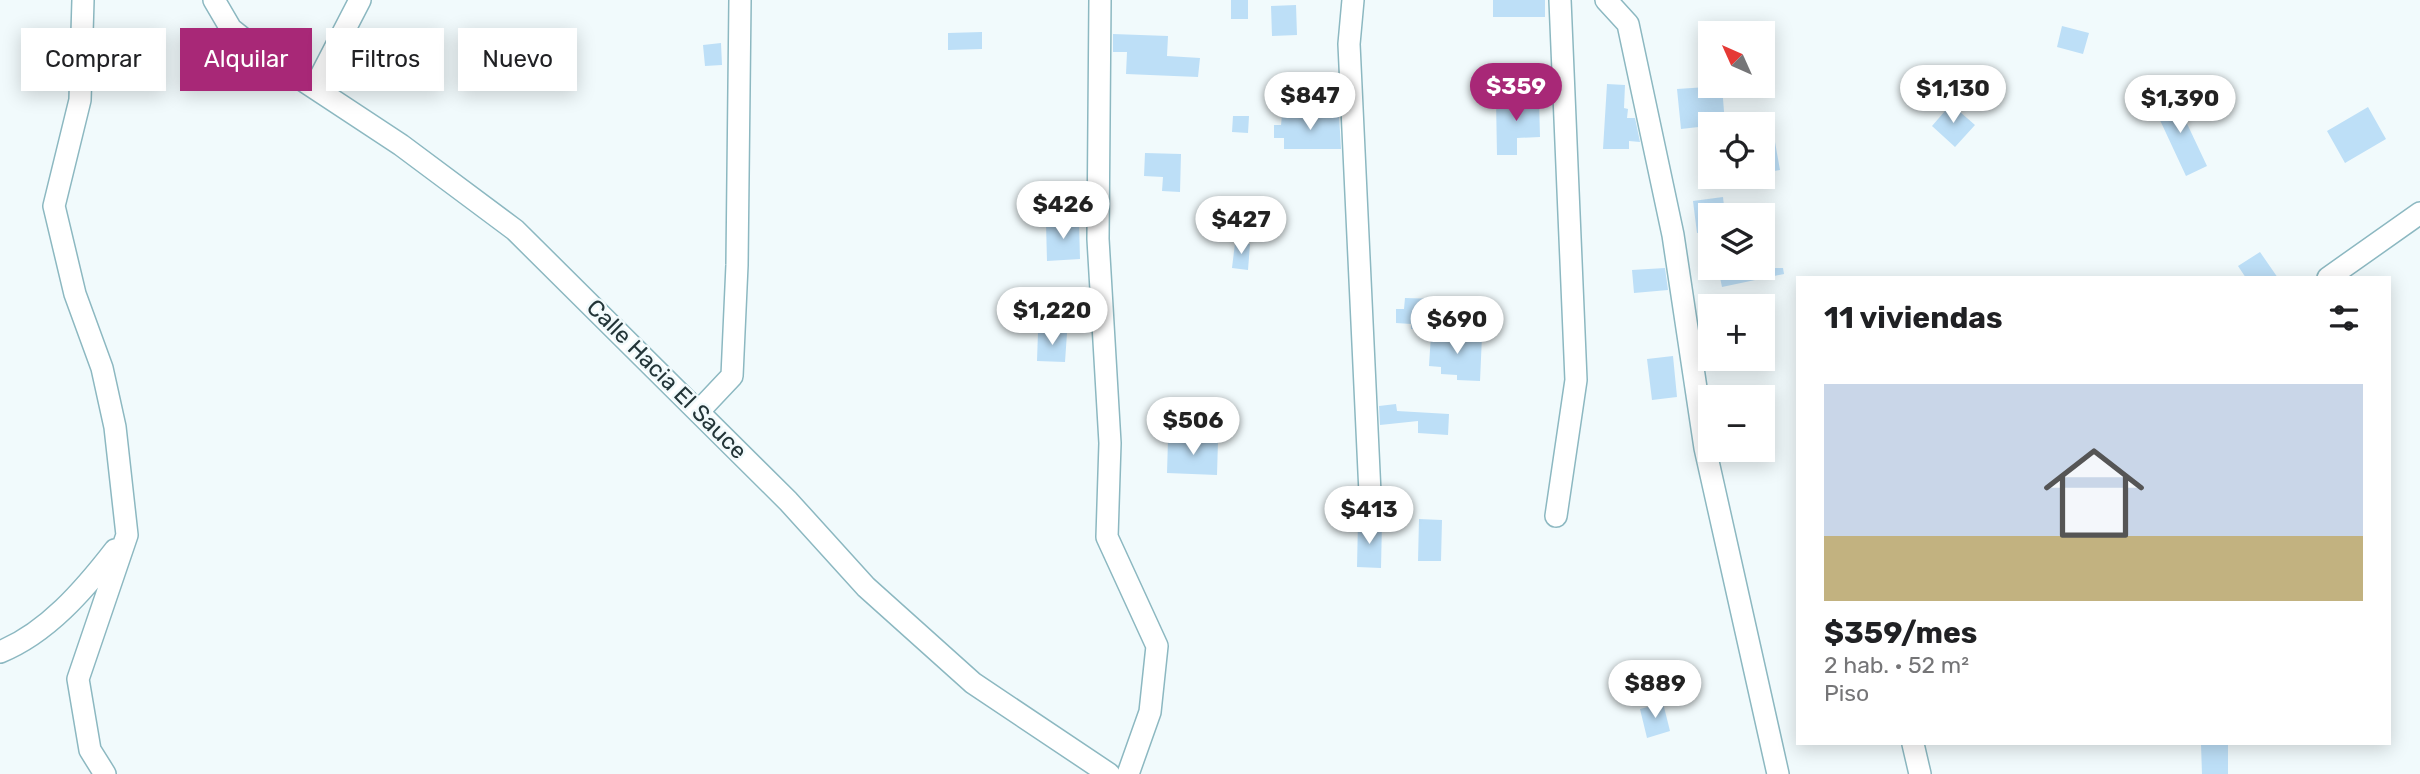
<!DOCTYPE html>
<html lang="es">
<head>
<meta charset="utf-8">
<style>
	:root { --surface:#fff; --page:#f2f2f2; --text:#202124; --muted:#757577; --accent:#a82877 }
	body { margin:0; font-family:Rubik,sans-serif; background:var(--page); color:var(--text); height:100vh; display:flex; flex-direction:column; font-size:26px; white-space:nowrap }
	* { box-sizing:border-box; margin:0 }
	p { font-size:23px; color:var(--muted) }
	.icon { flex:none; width:38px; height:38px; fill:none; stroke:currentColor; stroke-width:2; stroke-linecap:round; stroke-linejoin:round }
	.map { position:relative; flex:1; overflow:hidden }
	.panel { position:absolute; left:1796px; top:276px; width:595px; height:469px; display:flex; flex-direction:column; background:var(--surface); border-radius:0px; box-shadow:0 4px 18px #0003 }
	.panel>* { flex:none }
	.hud { position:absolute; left:21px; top:28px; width:665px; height:63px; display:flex; gap:14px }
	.needle { width:46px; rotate:315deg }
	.buttons { position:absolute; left:1698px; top:21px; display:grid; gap:14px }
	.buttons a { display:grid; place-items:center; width:77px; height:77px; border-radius:0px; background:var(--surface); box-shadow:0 4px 18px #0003; font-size:35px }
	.price { position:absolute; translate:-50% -60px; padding:0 16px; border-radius:24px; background:#fff; color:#222; font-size:23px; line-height:46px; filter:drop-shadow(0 2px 4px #0008) }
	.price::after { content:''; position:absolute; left:50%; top:42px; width:21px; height:16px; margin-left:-10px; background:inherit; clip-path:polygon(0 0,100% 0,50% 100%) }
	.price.on { background:var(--accent); color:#fff }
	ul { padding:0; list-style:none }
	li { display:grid; align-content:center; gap:14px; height:371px; padding:0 28px }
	li span { display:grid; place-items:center; height:217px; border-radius:0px; color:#555 }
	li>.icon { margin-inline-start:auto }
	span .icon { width:126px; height:126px; fill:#fffc; stroke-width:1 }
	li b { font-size:30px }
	h2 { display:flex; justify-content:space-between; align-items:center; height:84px; padding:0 28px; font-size:30px }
	.pill { padding:0 24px; border-radius:0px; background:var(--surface); box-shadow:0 4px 18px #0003; font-size:24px; line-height:63px }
	.pill.on { background:var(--accent); color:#fff }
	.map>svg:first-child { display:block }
	.building { fill:#bddff7 }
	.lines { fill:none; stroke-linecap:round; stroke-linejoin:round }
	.minor-casing { stroke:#8cb8c1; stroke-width:24 }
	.minor { stroke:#fff; stroke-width:21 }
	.labels { text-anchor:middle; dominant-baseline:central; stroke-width:5; stroke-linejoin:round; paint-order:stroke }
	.street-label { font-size:23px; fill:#233538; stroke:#f1fafc }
</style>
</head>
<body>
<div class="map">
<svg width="2420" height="774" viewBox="0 0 2420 774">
	<rect width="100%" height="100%" fill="#f1fafc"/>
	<path class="building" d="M1231 0H1248V19H1231Z
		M1493 0H1545V17H1493Z
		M1296 5 1297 35 1272 36 1271 6Z
		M2062 26 2089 33 2083 54 2057 47Z
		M982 32V49L948 50V33Z
		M1113 34 1168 36 1167 56 1200 58 1198 77 1126 74 1127 52H1113Z
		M721 43 722 65 705 66 703 45Z
		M1607 84 1625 85 1624 108 1628 109 1627 118H1635L1640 142 1629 141V149H1603Z
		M1722 86 1725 124 1681 129 1677 89Z
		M2173 94 2207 166 2186 176 2152 103Z
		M1539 99 1540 137 1517 138V155H1497L1496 100Z
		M1951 104 1975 125 1955 147 1932 126Z
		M2368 107 2386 139 2345 163 2327 131Z
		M1282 115H1339L1341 149H1284V138H1274V125H1281Z
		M1233 116H1249L1248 133 1232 132Z
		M1775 142 1780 170 1762 173V144Z
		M1145 153 1181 154 1180 192 1162 191 1163 177 1144 176Z
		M1723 197 1725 215H1710V232L1697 233 1693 201Z
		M1079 221 1080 259 1047 261 1046 223Z
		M1235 243 1250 244 1248 270 1232 268Z
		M2260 252 2278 278H2246L2238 266Z
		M1665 268 1668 290 1634 293 1632 270Z
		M1718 268H1783L1784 274 1722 287Z
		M1405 298 1439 299 1438 330 1411 329V324L1396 323V309H1404Z
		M1038 332 1067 333 1065 362 1037 361Z
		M1431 334 1482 336 1480 381 1457 380V375L1441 374V367L1429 366Z
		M1673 356 1677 397 1652 400 1647 359Z
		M1396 404 1397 411 1449 414 1448 435 1418 433V421L1380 425 1379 406Z
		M1168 440 1218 441 1217 475 1167 473Z
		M1419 519 1442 520 1441 561H1418Z
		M1358 521 1371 528 1382 522 1381 568 1357 567Z
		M1663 703 1670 731 1647 738 1640 709Z
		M2201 744H2228V774H2202Z"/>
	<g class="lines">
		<g class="minor-casing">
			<path id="minor" d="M83 0 80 100 54 206 75 294 102 368 115 427 127 535 78 679 90 750 105 774
				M214 0 231 29 260 52 401 145 515 230 788 501 866 587 973 683 1109 774
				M1100 0 1098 239 1110 443 1107 537 1157 646 1150 712 1128 774
				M1353 0 1349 44 1371 515
				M1606 0 1628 24 1673 235 1705 448 1778 774
				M315 87 360 0
				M2328 278 2420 213
				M699 411 732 376 737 265 740 0
				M1556 516 1576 380 1560 0
				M0 652C47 633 84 590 115 550
				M1913 744 1920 774"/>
		</g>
		<use href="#minor" class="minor"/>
	</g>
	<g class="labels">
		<g class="street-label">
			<text transform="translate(667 379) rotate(45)">Calle Hacia El Sauce</text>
		</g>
	</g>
</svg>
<div class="buttons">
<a><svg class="needle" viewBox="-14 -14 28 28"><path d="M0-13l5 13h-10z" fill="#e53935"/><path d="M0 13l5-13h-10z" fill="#757577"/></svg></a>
<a><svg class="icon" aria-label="locate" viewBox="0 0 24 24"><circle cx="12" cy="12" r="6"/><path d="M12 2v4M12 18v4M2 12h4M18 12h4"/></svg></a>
<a><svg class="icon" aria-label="layers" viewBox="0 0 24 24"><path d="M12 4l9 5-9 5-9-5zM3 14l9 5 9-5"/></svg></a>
<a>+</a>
<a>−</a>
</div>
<b class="price on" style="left:1516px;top:123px">$359</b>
<b class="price" style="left:1953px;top:125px">$1,130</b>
<b class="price" style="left:1310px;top:132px">$847</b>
<b class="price" style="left:2180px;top:135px">$1,390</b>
<b class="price" style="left:1063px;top:241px">$426</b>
<b class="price" style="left:1241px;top:256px">$427</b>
<b class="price" style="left:1052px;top:347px">$1,220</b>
<b class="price" style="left:1457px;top:356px">$690</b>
<b class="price" style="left:1193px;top:457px">$506</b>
<b class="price" style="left:1369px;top:546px">$413</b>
<b class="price" style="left:1655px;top:720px">$889</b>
<div class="hud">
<a class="pill">Comprar</a>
<a class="pill on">Alquilar</a>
<a class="pill">Filtros</a>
<a class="pill">Nuevo</a>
</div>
<section class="panel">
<h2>11 viviendas<svg class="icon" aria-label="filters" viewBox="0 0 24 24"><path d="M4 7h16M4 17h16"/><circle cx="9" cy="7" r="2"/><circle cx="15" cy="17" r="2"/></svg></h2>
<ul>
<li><span style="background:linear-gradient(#c9d6e8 70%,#c2b280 0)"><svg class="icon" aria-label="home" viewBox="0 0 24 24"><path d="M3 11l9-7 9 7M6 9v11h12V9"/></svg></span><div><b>$359/mes</b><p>2 hab. · 52 m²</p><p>Piso</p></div></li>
</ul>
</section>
</div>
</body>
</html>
